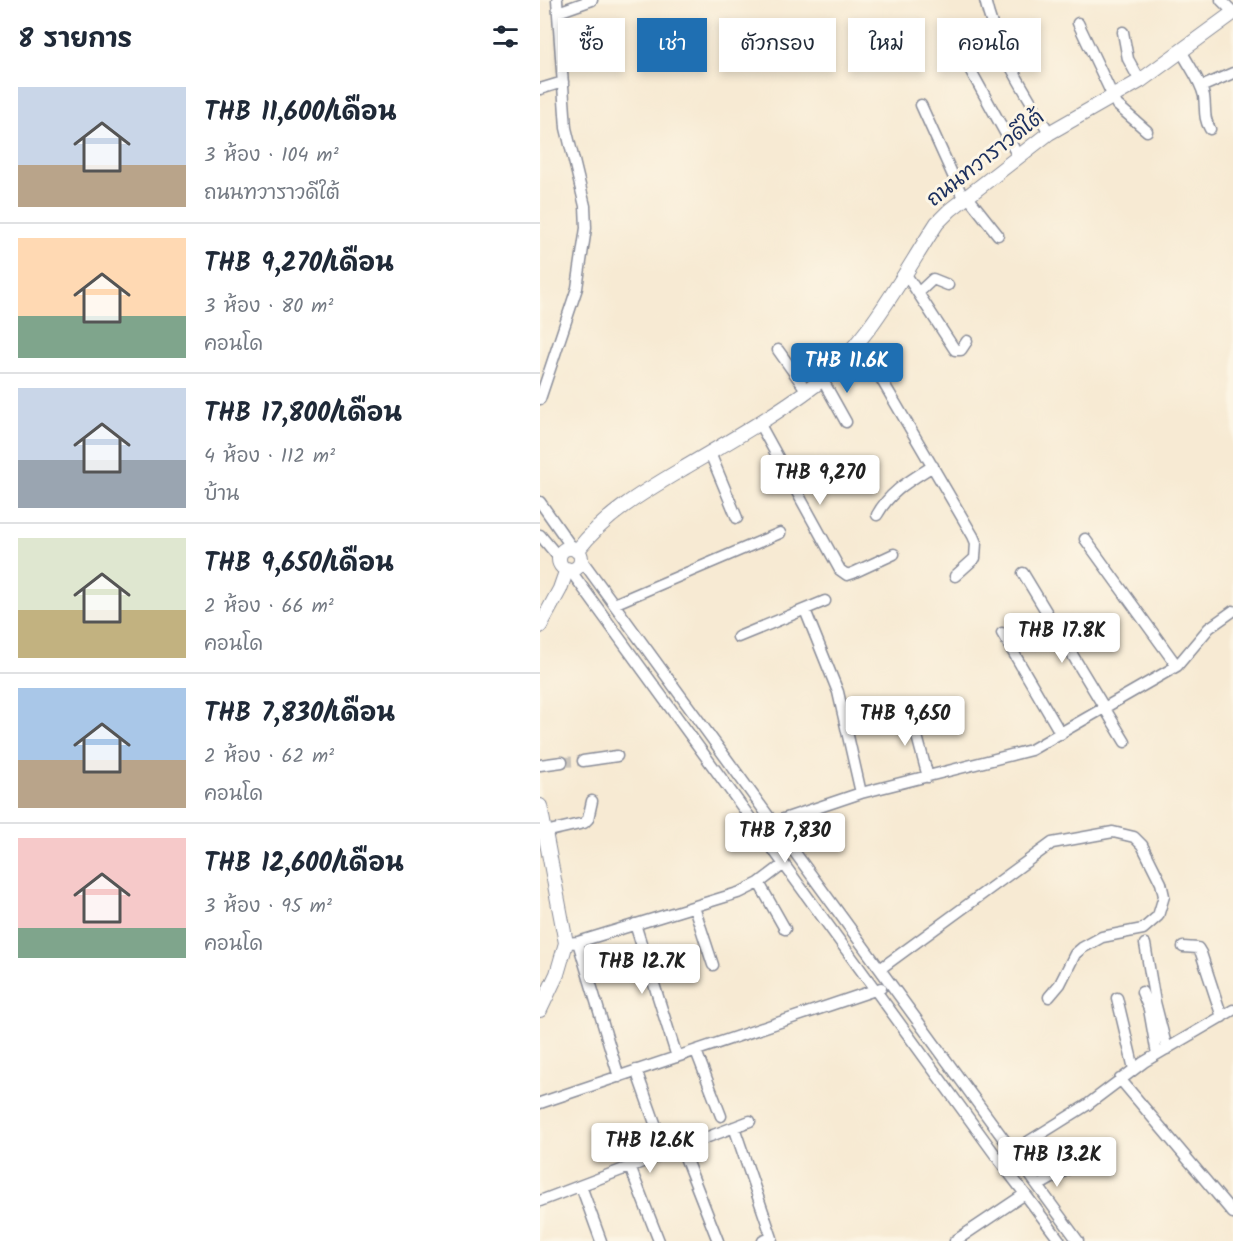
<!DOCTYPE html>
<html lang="th">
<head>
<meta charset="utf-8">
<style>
	:root { --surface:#fff; --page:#f6f6f7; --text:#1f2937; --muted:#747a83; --line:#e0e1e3; --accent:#1f6fb2 }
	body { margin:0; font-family:Kalam,"Playpen Sans Thai",sans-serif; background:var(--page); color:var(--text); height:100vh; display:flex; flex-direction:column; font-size:22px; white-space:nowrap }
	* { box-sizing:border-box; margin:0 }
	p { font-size:20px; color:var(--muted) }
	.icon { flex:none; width:33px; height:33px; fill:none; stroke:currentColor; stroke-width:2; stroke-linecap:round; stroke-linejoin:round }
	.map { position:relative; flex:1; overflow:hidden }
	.sheet { display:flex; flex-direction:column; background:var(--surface); width:540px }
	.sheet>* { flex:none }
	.hud { position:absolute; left:18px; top:18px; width:570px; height:54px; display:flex; gap:12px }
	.price { position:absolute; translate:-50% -51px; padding:0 14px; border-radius:6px; background:#fff; color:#222; font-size:20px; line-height:39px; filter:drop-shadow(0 2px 3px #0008) }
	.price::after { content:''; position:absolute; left:50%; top:36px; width:18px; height:14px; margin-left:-9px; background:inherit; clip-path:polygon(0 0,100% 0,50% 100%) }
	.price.on { background:var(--accent); color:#fff }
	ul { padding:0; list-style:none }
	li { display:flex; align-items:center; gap:18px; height:150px; padding:0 18px }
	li+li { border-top:2px solid var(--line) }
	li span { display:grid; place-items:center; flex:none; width:168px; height:120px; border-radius:0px; color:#555 }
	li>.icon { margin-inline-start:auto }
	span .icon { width:72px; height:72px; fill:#fffc; stroke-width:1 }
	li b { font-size:26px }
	h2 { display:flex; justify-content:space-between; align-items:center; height:72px; padding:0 18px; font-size:26px }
	.chip { padding:0 21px; border-radius:0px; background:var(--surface); box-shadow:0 3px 9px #0003; font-size:21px; line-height:54px }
	.chip.on { background:var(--accent); color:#fff }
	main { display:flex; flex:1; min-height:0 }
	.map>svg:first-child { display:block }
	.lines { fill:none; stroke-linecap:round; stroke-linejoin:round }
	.minor-tunnel { stroke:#cbc5bc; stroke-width:10; stroke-dasharray:10 5; stroke-linecap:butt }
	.minor-casing { stroke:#898c98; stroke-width:13 }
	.tertiary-casing { stroke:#898c98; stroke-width:16 }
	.minor { stroke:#fff; stroke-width:10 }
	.tertiary { stroke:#fff; stroke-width:14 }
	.labels { text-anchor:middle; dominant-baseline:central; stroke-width:6; stroke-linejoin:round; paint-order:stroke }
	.street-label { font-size:21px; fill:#1b2f5e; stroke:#fcf5e5 }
</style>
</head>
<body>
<main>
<section class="sheet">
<h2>8 รายการ<svg class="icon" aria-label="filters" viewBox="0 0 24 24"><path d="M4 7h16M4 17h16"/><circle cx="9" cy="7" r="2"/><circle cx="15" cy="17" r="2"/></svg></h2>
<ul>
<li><span style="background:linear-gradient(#c9d6e8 65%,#b9a48a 0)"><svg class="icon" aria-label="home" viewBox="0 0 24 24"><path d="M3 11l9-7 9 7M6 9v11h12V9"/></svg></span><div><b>THB 11,600/เดือน</b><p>3 ห้อง · 104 m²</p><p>ถนนทวาราวดีใต้</p></div></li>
<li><span style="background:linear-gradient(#ffd9b3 65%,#7fa58c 0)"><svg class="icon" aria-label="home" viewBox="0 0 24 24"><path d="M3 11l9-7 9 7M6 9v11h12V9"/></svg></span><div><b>THB 9,270/เดือน</b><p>3 ห้อง · 80 m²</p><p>คอนโด</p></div></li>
<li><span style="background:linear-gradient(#c9d6e8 60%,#9aa5b1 0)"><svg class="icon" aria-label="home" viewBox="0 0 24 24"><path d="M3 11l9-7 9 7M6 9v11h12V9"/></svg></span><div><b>THB 17,800/เดือน</b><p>4 ห้อง · 112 m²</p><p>บ้าน</p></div></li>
<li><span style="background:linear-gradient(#dfe7d0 60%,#c2b280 0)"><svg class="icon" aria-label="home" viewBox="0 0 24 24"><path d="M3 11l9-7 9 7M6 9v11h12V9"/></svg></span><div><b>THB 9,650/เดือน</b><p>2 ห้อง · 66 m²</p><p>คอนโด</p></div></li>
<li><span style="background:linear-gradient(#a9c7e8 60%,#b9a48a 0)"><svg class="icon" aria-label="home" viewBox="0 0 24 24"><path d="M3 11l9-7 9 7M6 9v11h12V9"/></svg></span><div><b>THB 7,830/เดือน</b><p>2 ห้อง · 62 m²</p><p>คอนโด</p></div></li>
<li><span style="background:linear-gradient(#f6c9c9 75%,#7fa58c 0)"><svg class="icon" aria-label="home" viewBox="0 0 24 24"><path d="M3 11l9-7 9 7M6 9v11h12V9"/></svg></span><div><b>THB 12,600/เดือน</b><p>3 ห้อง · 95 m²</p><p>คอนโด</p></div></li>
</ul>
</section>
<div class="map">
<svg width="693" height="1241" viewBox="0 0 693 1241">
	<rect width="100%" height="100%" fill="#fcf5e5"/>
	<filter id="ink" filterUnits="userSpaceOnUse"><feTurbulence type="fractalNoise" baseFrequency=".0167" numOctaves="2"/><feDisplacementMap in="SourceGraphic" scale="12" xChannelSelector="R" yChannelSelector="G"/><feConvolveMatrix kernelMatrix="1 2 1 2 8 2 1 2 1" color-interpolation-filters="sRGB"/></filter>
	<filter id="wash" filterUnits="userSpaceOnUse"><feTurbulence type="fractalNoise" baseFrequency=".008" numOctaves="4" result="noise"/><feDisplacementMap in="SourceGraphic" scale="24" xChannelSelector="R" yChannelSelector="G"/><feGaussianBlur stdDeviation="1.35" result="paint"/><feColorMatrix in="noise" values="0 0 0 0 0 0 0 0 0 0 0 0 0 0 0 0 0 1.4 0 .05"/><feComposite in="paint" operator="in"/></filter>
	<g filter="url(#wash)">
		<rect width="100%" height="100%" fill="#f7ead3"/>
	</g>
	<g filter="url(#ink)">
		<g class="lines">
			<path class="minor-tunnel" d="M22 762 43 761"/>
			<g class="minor-casing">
				<path id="minor" d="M445 0C457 53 484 87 509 133
					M681 0 693 12
					M18 12 52 0
					M538 23 577 105 607 131
					M583 32 588 59 600 81
					M642 52C649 66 661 81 664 96 666 109 663 117 670 129
					M431 71 478 156
					M661 87 693 73
					M0 89 23 82
					M381 105 424 200
					M428 197 458 235
					M365 273 415 350H421L427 341
					M378 293 393 279 408 285
					M319 341 433 536 436 543 435 558 415 576
					M238 350 267 391
					M282 379 306 422
					M0 399 37 288 46 228 45 206 26 128 17 0
					M219 423 300 570 307 575 313 573 354 554
					M170 453 197 518
					M0 502 33 549
					M337 515C350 491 371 480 393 466
					M0 535 20 559
					M545 539 637 666
					M41 559 538 1241
					M30 570 459 1160 547 1105 604 1062 693 1010
					M483 573 585 742
					M74 604 240 533
					M265 610 298 692 321 793
					M462 633 521 734
					M198 637 285 601
					M370 710 388 777
					M43 761 77 756
					M0 765 22 762
					M226 825 321 793 491 750 637 666 669 628 693 611
					M5 832 44 823 48 819 52 801
					M219 883 245 929
					M154 907 173 965
					M95 924 137 1057
					M38 942 79 1077
					M26 943 38 942 201 892 219 883 244 864
					M605 944 615 1002 627 1049
					M643 947 658 948 661 953 682 1017
					M340 969 512 843 573 832 594 837 602 845 621 883 624 896 618 916 603 929 562 937 542 948 535 954 520 984 509 997
					M602 992 609 1009 617 1054
					M577 998 594 1069
					M156 1051 181 1116
					M96 1070 121 1140
					M580 1079 693 1213
					M0 1103 341 988
					M194 1127 232 1238 223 1241
					M141 1147 178 1241
					M90 1167 119 1241
					M41 1186 61 1241
					M498 1186 535 1165
					M485 1194 520 1241
					M0 1201 210 1121
					M415 1241 485 1194 459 1160"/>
			</g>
			<g class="tertiary-casing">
				<path id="tertiary" d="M19 559a11 11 0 1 1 22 0a11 11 0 1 1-22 0Z
					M37 551C65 514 105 491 144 468 188 442 234 416 275 385 328 344 361 278 397 223L410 210 509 133 600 81 693 13
					M0 626 20 589 27 569
					M0 806 26 943 17 974 0 1010"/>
			</g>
			<use href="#minor" class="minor"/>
			<use href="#tertiary" class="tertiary"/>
		</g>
	</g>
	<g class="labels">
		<g class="street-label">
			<text transform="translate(446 159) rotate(-38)">ถนนทวาราวดีใต้</text>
		</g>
	</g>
</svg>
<b class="price on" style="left:307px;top:394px">THB 11.6K</b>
<b class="price" style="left:280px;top:506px">THB 9,270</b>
<b class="price" style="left:522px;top:664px">THB 17.8K</b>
<b class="price" style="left:365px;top:747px">THB 9,650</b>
<b class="price" style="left:245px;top:864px">THB 7,830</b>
<b class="price" style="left:102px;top:995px">THB 12.7K</b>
<b class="price" style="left:110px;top:1174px">THB 12.6K</b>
<b class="price" style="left:517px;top:1188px">THB 13.2K</b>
<div class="hud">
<a class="chip">ซื้อ</a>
<a class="chip on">เช่า</a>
<a class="chip">ตัวกรอง</a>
<a class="chip">ใหม่</a>
<a class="chip">คอนโด</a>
</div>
</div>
</main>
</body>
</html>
